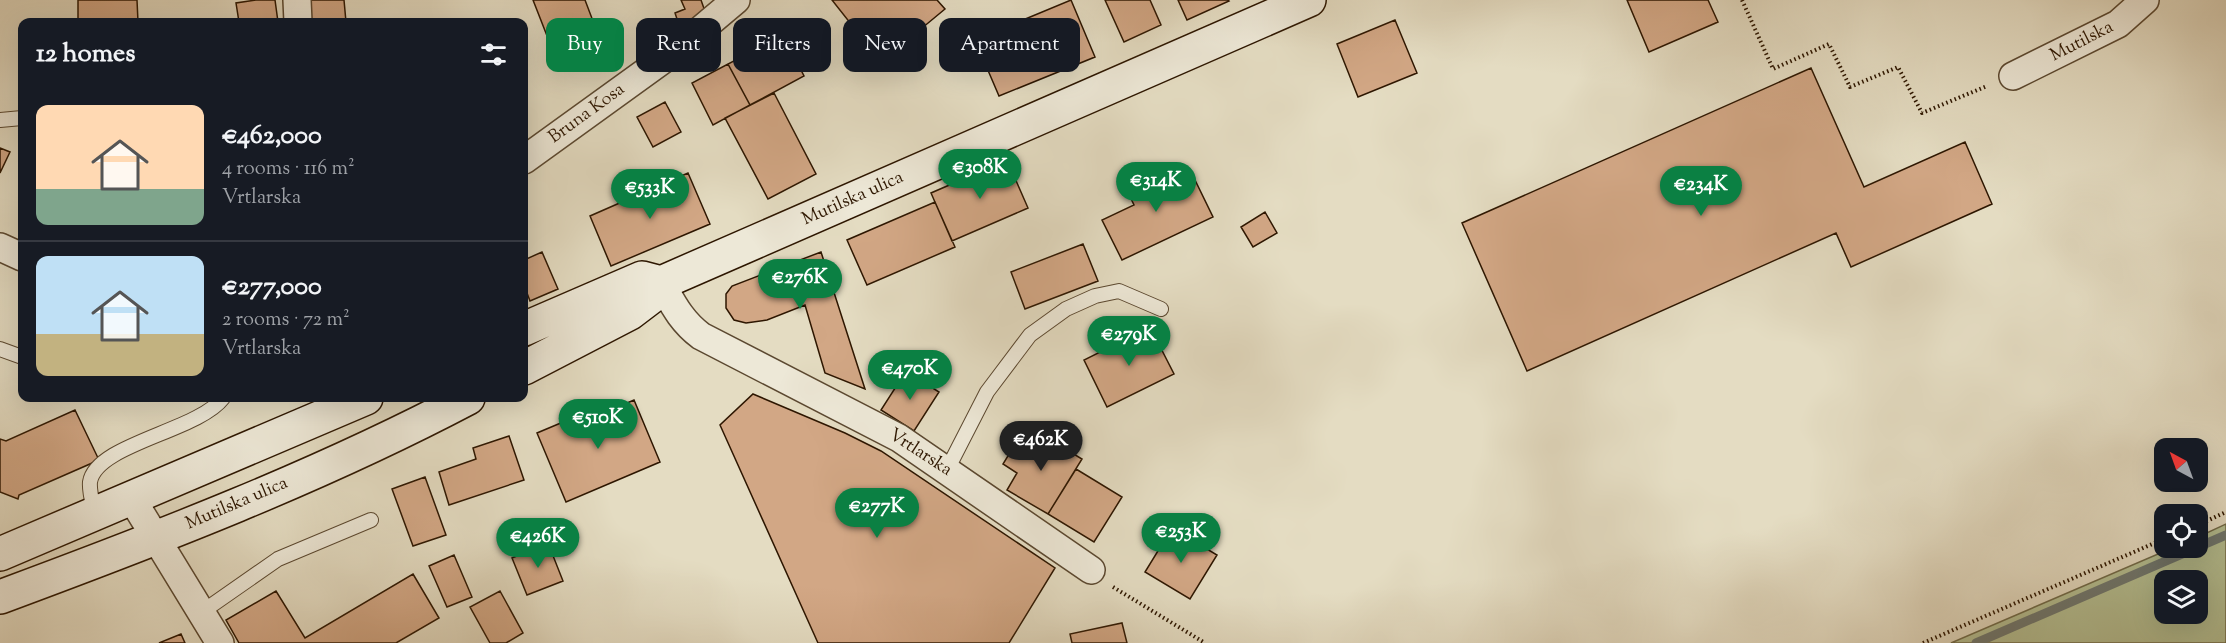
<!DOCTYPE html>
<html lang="en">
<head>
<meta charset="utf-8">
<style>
	:root { --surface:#171b24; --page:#242831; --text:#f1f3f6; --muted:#9ea1a6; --line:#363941; --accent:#0b8043 }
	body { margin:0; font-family:"Sorts Mill Goudy",serif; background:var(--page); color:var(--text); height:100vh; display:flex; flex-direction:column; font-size:22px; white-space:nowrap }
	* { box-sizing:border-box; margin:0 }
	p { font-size:20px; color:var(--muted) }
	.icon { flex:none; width:33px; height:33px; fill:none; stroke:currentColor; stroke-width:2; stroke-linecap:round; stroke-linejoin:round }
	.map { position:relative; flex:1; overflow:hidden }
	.sheet { position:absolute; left:18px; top:18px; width:510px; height:384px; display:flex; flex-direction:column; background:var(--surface); border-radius:12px; box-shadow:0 6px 24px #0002 }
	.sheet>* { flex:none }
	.hud { position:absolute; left:546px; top:18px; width:570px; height:54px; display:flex; gap:12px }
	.needle { width:39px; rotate:319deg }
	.controls { position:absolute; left:2154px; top:438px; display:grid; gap:12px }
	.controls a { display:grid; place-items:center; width:54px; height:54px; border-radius:12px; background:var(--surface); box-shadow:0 6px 24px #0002; font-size:30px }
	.price { position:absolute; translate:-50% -51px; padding:0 14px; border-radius:21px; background:var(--accent); color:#fff; font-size:20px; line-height:39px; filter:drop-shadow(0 2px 3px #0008) }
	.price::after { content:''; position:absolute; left:50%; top:36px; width:18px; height:14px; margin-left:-9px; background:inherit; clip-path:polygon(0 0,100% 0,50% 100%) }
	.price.on { background:#222; color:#fff }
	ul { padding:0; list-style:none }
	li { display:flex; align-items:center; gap:18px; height:150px; padding:0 18px }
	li+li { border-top:2px solid var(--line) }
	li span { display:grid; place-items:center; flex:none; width:168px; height:120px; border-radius:12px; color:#555 }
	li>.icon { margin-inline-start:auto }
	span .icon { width:72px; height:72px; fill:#fffc; stroke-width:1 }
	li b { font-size:26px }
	h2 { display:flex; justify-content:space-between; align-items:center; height:72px; padding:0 18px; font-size:26px }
	.tag { padding:0 21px; border-radius:12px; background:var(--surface); box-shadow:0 6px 24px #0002; font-size:21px; line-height:54px }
	.tag.on { background:var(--accent); color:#fff }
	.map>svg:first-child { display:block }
	.green { fill:#b4c094; stroke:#706b4a; stroke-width:1.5; fill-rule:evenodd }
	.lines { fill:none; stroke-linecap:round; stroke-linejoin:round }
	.stream { stroke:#6e7871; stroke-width:9 }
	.building { fill:#d2a785; stroke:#2d1600; stroke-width:1.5 }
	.service-casing { stroke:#5b4830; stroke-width:16 }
	.minor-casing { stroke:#5b4830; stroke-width:30 }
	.secondary-casing { stroke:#2d1600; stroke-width:36 }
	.path { stroke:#2d1600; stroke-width:4; stroke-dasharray:1.5 3; stroke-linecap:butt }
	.service { stroke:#ede8d7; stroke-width:14 }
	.minor { stroke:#ede8d7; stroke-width:27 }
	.secondary { stroke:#ede8d7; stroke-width:33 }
	.labels { text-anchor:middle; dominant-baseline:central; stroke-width:4.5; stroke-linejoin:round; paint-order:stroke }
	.street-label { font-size:18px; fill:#2d1600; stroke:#ede8d7 }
</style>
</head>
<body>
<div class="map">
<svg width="2226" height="643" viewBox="0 0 2226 643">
	<rect width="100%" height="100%" fill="#e4dcc2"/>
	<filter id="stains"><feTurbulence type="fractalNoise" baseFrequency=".00333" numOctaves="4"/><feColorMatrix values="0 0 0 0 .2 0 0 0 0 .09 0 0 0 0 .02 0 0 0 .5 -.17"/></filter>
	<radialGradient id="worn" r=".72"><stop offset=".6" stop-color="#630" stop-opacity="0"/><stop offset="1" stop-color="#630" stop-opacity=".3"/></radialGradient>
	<path class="green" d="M2226 524V643H1951L2172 548H2198V537ZM2164 580H2198V614H2164Z"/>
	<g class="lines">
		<path class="stream" d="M1976 643 2226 535"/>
	</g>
	<path class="building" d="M78 0H137L138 22H78Z
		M256 0H275L278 22H239L236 3Z
		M306 0H344L346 22H308Z
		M533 0H585L596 29 551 46Z
		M681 0H701L707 17 680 28 675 13 685 9Z
		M832 0H937L945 9 881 62Z
		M1071 0 1095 57 999 96 975 40Z
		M1105 0H1150L1161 25 1124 42Z
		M1178 0H1228L1229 1 1187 20Z
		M1627 0H1708L1718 22 1649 52Z
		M1395 20 1417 73 1358 97 1337 44Z
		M783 35 804 76 750 105 728 64Z
		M728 64 750 105 713 125 692 83Z
		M1811 68 1864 187 1965 142 1992 204 1851 267 1836 233 1527 371 1462 223Z
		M774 93 816 174 768 199 725 118Z
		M665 102 681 132 653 147 637 117Z
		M0 148 10 152 0 173Z
		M1007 160 1028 208 952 241 931 193Z
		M1161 169 1169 187 1193 176 1213 217 1122 260 1102 220 1134 205 1125 186Z
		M688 173 710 224 611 266 590 216Z
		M935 202 955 247 867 285 847 240Z
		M1265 212 1277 233 1253 247 1241 227Z
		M1083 244 1098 281 1025 309 1011 272Z
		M542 252 558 289 530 301 524 285V265L526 264 524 260Z
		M821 252 865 389 825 373 805 305 767 320 746 323 734 320 726 308V294L732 286Z
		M1150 327 1174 374 1107 407 1084 360Z
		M906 371 939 392 914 431 881 410Z
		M753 394 845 433 881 451 1055 568 1009 643H818L720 425Z
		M634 400 660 462 566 502 537 433 575 417 578 424Z
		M75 410 99 460 19 495 18 499 0 492V439L6 441Z
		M1039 433 1082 459 1048 514 1007 490 1017 473 1003 464 1014 446 1027 454Z
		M509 436 524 480 449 505 439 472 476 459 473 448Z
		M1076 469 1122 497 1094 542 1048 514Z
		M425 477 446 535 413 546 392 489Z
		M1172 528 1217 555 1190 599 1145 572Z
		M548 543 563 581 527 595 512 558Z
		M454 555 472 597 447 607 429 566Z
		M413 574 439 618 396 643H239L226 620 276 591 305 638Z
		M500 591 523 633 506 643H490L470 607Z
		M1122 623 1127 643H1072L1070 634Z
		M181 634 185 643H159Z"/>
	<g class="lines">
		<g class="service-casing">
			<path id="service" d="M0 120 22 118
				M0 349 22 357
				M947 470 987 392 1030 335 1066 309 1095 296 1119 291 1161 309
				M95 514C93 504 89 492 90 482 96 444 198 431 223 398
				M202 612 278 559 371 520"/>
		</g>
		<g class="minor-casing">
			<path id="minor" d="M297 0 298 22
				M2013 76 2118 24 2145 0
				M524 160 679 48 736 0
				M0 247 22 257
				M661 283C673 304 681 321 701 336L899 438 1091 570
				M132 499 220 643"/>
		</g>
		<g class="secondary-casing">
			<path id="secondary" d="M524 329 642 278 661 283
				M524 368 630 313 655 294 661 283 1309 0
				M0 554 366 398
				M0 597C159 538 318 477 468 398"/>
		</g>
		<path class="path" d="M1742 0 1773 69 1829 44 1850 87 1898 67 1922 113 1987 86
			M2198 525 2226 512
			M1113 587 1205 643
			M1923 643 2164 539"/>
		<use href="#service" class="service"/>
		<use href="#minor" class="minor"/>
		<use href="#secondary" class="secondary"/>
	</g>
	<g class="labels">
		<g class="street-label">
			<text transform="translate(2082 42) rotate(-27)">Mutilska</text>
			<text transform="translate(587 114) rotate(-36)">Bruna Kosa</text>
			<text transform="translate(853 199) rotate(-24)">Mutilska ulica</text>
			<text transform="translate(920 453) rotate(33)">Vrtlarska</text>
			<text transform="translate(237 504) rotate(-23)">Mutilska ulica</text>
		</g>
	</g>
	<rect width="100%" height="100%" filter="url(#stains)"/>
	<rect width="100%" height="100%" fill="url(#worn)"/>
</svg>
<div class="controls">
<a><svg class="needle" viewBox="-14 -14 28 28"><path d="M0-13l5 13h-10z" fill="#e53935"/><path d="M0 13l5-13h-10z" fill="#9ea1a6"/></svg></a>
<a><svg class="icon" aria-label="locate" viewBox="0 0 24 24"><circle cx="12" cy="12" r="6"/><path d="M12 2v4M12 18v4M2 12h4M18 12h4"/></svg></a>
<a><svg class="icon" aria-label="layers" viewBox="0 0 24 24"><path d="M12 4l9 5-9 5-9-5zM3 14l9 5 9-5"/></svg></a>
</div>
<b class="price" style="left:980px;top:200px">€308K</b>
<b class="price" style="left:1156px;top:213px">€314K</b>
<b class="price" style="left:1701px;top:217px">€234K</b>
<b class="price" style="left:650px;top:220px">€533K</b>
<b class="price" style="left:800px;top:310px">€276K</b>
<b class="price" style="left:1129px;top:367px">€279K</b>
<b class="price" style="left:910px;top:401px">€470K</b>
<b class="price" style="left:598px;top:450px">€510K</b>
<b class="price on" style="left:1041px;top:472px">€462K</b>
<b class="price" style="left:877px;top:539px">€277K</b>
<b class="price" style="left:1181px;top:564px">€253K</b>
<b class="price" style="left:538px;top:569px">€426K</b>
<div class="hud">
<a class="tag on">Buy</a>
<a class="tag">Rent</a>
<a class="tag">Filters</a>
<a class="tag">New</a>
<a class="tag">Apartment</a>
</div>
<section class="sheet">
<h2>12 homes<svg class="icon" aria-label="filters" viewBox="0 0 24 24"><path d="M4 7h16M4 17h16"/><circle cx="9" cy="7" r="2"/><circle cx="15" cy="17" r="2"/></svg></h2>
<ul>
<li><span style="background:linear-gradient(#ffd9b3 70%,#7fa58c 0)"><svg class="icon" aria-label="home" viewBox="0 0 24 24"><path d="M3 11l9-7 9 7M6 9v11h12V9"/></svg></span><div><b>€462,000</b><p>4 rooms · 116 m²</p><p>Vrtlarska</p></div></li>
<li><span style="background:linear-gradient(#bfe0f5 65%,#c2b280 0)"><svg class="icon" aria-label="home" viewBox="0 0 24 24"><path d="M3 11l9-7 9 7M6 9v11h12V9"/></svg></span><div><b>€277,000</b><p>2 rooms · 72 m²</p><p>Vrtlarska</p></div></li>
</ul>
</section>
</div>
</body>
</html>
